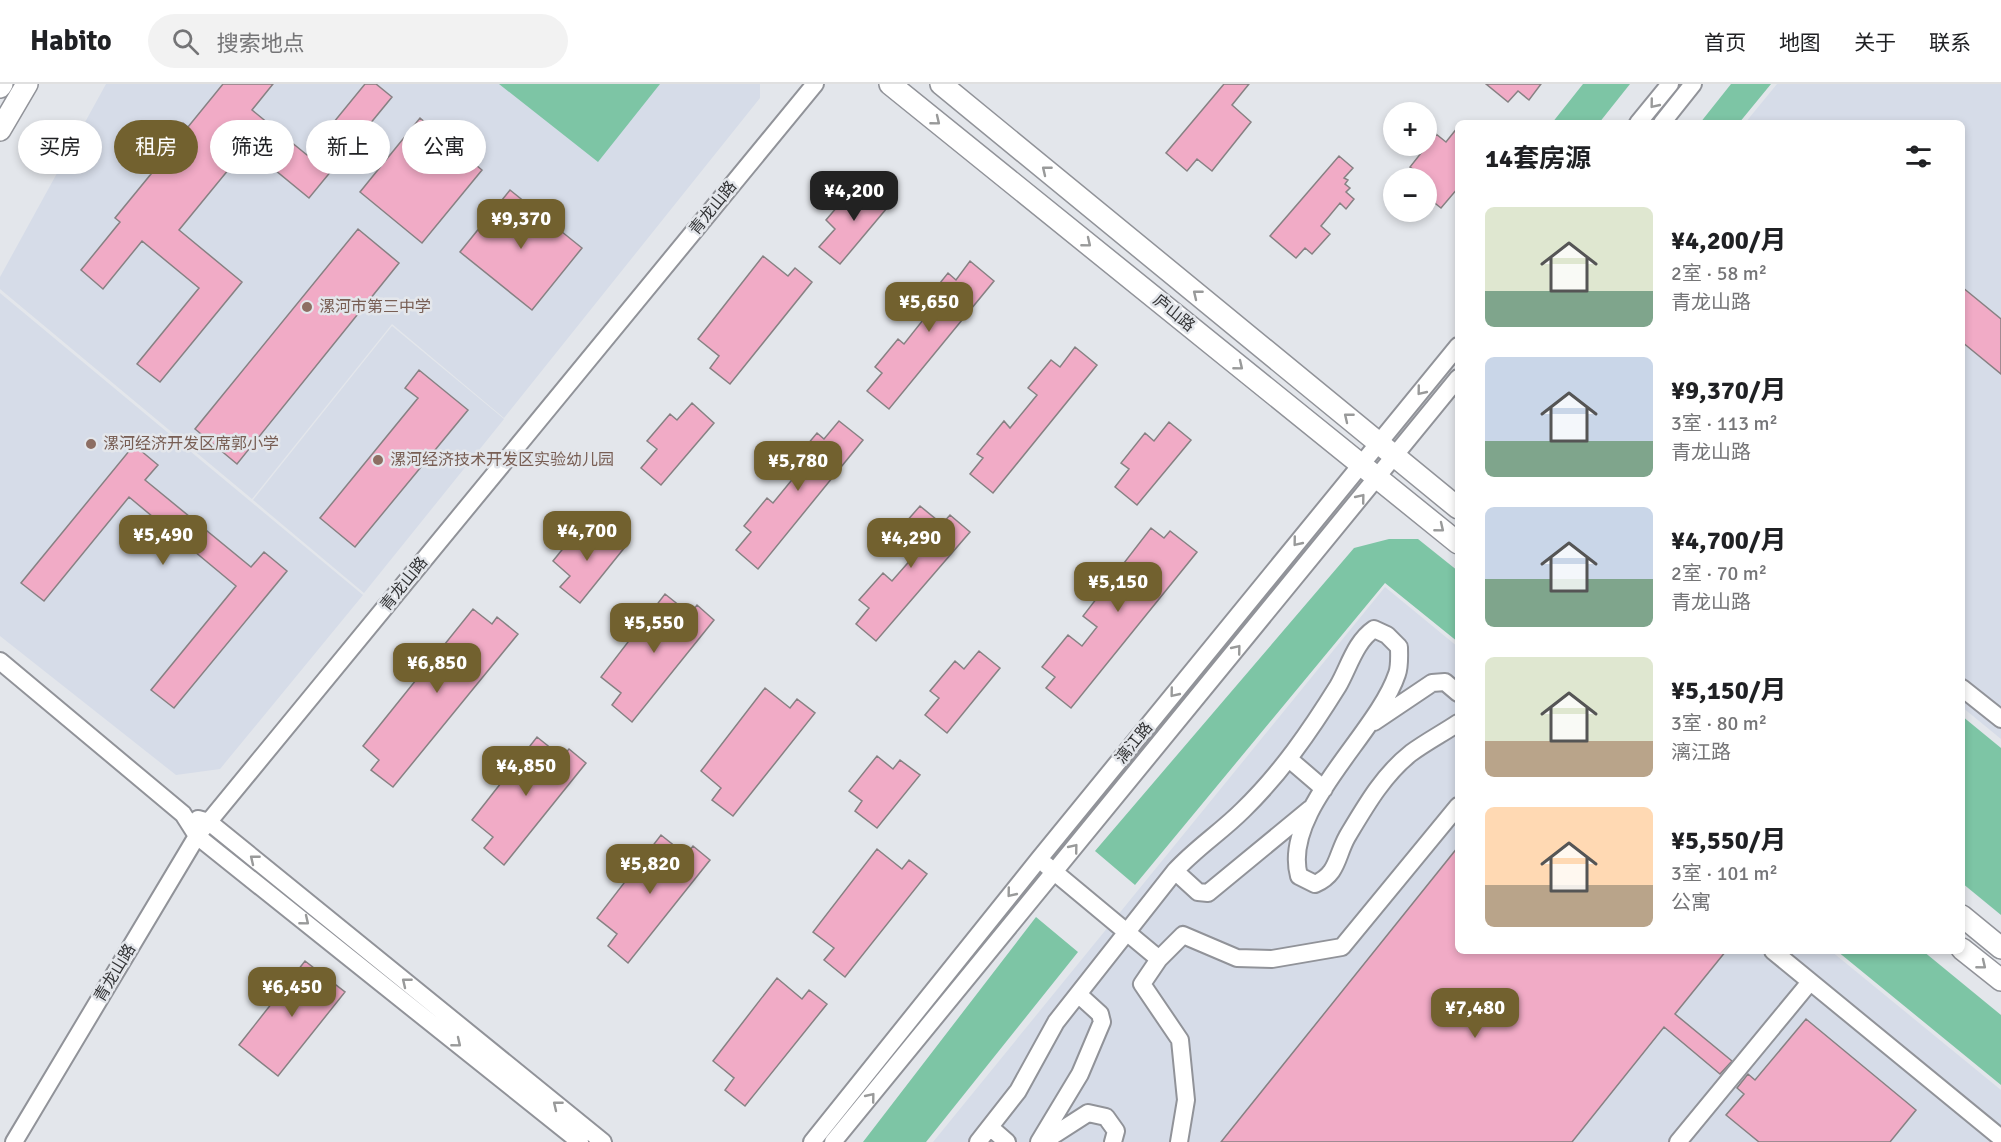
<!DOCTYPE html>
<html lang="zh">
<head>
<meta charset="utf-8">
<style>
	:root { --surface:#fff; --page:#f2f2f2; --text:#202124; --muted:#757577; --line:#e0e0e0; --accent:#72612f }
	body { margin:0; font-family:Signika,"Noto Sans SC",sans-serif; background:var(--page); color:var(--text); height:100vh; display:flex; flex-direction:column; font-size:22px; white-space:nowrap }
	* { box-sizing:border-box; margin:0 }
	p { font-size:20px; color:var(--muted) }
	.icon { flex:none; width:33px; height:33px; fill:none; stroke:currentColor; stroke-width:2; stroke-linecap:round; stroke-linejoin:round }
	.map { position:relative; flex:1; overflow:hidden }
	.drawer { position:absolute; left:1455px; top:36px; width:510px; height:834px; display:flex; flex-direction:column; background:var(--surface); border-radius:9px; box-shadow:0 3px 9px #0003 }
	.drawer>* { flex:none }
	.banner { position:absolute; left:18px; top:36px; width:570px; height:54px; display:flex; gap:12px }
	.fabs { position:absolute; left:1383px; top:18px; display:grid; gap:12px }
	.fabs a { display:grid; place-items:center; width:54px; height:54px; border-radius:50%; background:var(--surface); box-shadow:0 3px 9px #0003; font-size:30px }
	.price { position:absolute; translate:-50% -51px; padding:0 14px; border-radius:12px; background:var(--accent); color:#fff; font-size:20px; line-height:39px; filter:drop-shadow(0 2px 3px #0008) }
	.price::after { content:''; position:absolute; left:50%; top:36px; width:18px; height:14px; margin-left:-9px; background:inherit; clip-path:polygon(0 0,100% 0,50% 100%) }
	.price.active { background:#222; color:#fff }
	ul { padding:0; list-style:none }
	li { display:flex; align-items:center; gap:18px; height:150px; padding:0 30px }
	li span { display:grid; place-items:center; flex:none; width:168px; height:120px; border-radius:9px; color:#555 }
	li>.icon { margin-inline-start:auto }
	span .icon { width:72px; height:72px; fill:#fffc; stroke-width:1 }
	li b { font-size:26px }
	h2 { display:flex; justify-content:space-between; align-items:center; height:72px; padding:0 30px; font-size:26px }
	.tag { padding:0 21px; border-radius:27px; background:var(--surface); box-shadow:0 3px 9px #0003; font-size:21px; line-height:54px }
	.tag.active { background:var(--accent); color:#fff }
	header { display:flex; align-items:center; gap:36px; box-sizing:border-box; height:84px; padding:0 30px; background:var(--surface); border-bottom:2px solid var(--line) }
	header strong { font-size:28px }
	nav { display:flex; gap:33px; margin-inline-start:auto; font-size:21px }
	.search { width:420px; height:54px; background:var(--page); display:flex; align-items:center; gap:15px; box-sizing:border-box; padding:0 21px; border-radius:33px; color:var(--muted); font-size:22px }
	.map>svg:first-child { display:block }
	.built { fill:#d6dce8 }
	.green { fill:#7dc5a5 }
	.building { fill:#f1abc6; stroke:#878183; stroke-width:1.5 }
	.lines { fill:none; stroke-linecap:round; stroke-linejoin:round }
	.minor-casing { stroke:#919399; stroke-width:20 }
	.major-casing { stroke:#919399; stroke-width:24 }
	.minor { stroke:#fff; stroke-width:16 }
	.major { stroke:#fff; stroke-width:21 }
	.oneway { stroke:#999a9a }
	.education-dot { fill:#8d6e63; stroke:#e3e6eb; stroke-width:2 }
	.labels { text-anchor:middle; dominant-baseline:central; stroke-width:5; stroke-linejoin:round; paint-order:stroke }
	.street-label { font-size:16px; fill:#333436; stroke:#e3e6eb }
	.education-label { font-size:16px; fill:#785e54; stroke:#e3e6eb; text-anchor:start }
</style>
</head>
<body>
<header>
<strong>Habito</strong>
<div class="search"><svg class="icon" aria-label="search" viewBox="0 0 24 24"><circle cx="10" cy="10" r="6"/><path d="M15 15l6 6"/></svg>搜索地点</div>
<nav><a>首页</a><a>地图</a><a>关于</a><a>联系</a></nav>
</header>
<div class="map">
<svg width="2001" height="1058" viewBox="0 0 2001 1058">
	<rect width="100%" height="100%" fill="#e3e6eb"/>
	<path class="built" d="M106 0H760V14L504 334 392 240 252 415 0 205V193Z
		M1777 0H2001V655L1962 623V39H1745Z
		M0 209 363 511 220 685 176 691 0 552Z
		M392 242 504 335 364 509 253 416Z
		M1385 503 1458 563V867H1831L2001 1006V1058H933Z"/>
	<path class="green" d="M499 0H660L598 78Z
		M1583 0H1630L1599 39H1552Z
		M1731 0H1771L1739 39H1700Z
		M1389 455H1418L1458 487V558L1385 499 1135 801 1095 767 1354 464Z
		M1962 632 2001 664V831L1962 799Z
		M1036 833 1078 868 926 1058H863Z
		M1837 867H1923L2001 931V1001Z"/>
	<path class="building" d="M223 0H273L252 26 307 71 365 0H376L392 13 309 114 247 63 179 146 242 198 160 298 137 280 199 204 142 157 103 205 81 186 120 138 115 134 151 90 145 85 183 39 188 43Z
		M1224 0H1249L1232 21 1251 38 1212 87 1197 75 1187 87 1166 69Z
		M1486 0H1541L1529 16 1518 7 1508 18Z
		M420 34 482 86 422 159 360 108Z
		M1458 43V104L1441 124 1426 112V94L1410 83 1436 50 1446 58Z
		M1339 72 1353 84 1344 94 1348 96 1345 100 1350 104 1346 108 1354 115 1346 125 1340 119 1321 142 1330 150 1312 170 1305 164 1296 174 1270 152Z
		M870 99 892 118 840 180 819 163 835 145 826 136 849 109 856 116Z
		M510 106 582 164 532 226 460 168Z
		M358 145 399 179 237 380 195 345Z
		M763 172 788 192 795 184 812 198 730 300 710 284 719 272 698 255Z
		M970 177 994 197 889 325 867 307 882 289 875 283 898 255 904 260 931 226 923 220 948 189 956 196Z
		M1962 203 2001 235V290L1962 258Z
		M1075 263 1097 281 993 409 970 390 983 374 977 370 1004 337 1010 344 1037 311 1028 304 1051 276 1060 283Z
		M419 286 468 326 355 463 320 434 418 314 405 304Z
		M692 319 714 339 661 401 641 384 657 365 647 357 670 330 677 336Z
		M839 337 863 356 758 485 736 466 751 448 744 442 767 414 773 419 800 386 792 379 817 349 824 355Z
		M1169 338 1191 356 1137 421 1115 403 1129 385 1121 379 1145 349 1154 357Z
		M134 361 158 381 145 396 251 483 264 468 287 487 174 624 151 606 236 502 129 413 44 517 21 499Z
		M920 422 942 440 950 431 970 448 876 557 856 540 869 524 859 516 883 489 892 497 913 473 892 454Z
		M1151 444 1164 454 1170 447 1197 468 1071 624 1046 604 1055 593 1042 583 1068 551 1082 562 1097 543 1083 532Z
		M578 446 595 460 605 447 625 463 580 519 560 503 570 492 553 477Z
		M665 510 690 530 697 521 714 536 632 638 612 621 621 609 601 593Z
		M473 525 492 540 497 533 518 550 393 703 371 686 379 676 363 662Z
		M979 567 1000 584 947 649 925 631 939 614 930 607 955 577 964 585Z
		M765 604 790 624 797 615 815 629 733 732 712 716 721 704 701 687Z
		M537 653 562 673 569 665 586 679 504 781 484 764 493 753 472 736Z
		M877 672 893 685 900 676 920 691 877 744 855 727 862 717 849 707Z
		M661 751 686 771 693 762 710 776 628 879 608 862 617 850 597 834Z
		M1458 763V867H1726L1675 930 1732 977 1720 990 1664 943 1572 1058H1221Z
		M877 765 902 785 909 776 927 790 845 893 824 876 834 864 813 848Z
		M305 877 345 908 278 992 239 961Z
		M777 894 802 915 809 906 827 920 745 1022 725 1006 734 994 713 977Z
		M1806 935 1916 1026 1890 1058H1759L1726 1031 1744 1010 1737 1004 1748 990 1755 996Z"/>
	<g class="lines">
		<g class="minor-casing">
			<path id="minor" d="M1638 39 1670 0
				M1662 39 1693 0
				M0 577 183 730 197 752 580 1058
				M1962 604 2001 635
				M1374 638 1432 599 1445 598 1458 609
				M1289 675 1324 705
				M198 735 209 738 603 1058
				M1046 781 1159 875
				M1175 787 1198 808 1208 809 1310 725
				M1773 867 2001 1054
				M991 1044 1007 1058
				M14 1058 197 752 815 0
				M812 1058 1039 775 1458 262
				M833 1058 1458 294
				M978 1058 1018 1007 1056 938 1175 787C1196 764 1221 748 1243 726 1281 689 1310 647 1338 602 1349 583 1355 558 1374 545L1387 551 1399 563C1399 571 1400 582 1397 590 1377 650 1281 727 1299 792L1315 800C1338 790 1336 773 1347 753 1365 723 1383 691 1411 669 1426 658 1443 649 1458 639
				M1039 1058 1080 990 1102 938 1100 930 1078 910
				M1043 1058 1088 1029 1106 1033 1116 1047 1113 1058
				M1179 1058 1186 1016 1180 956 1142 900 1159 875 1183 851 1237 874 1272 875 1342 863 1458 722
				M1678 1058 1810 898"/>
		</g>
		<g class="major-casing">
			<path id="major" d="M890 0 1458 459
				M941 0 1458 424
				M0 3 2 0
				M0 46 27 0
				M1962 832 2001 864
				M1962 865 2001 896"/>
		</g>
		<use href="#minor" class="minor"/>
		<use href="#major" class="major"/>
	</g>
	<defs><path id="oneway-chevron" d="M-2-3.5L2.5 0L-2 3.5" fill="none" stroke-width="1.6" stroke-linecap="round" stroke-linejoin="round" transform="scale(1.5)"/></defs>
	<g class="oneway">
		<use href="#oneway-chevron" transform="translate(1654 20) rotate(129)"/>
		<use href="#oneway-chevron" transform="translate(936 37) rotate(39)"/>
		<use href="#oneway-chevron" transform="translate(1046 86) rotate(-141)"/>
		<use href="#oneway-chevron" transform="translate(1087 159) rotate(39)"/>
		<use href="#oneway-chevron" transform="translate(1197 210) rotate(-141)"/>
		<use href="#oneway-chevron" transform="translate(1239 282) rotate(39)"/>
		<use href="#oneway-chevron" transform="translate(1421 307) rotate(129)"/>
		<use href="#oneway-chevron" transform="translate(1348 333) rotate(-141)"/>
		<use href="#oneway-chevron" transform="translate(1361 414) rotate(-51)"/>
		<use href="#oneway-chevron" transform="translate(1440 444) rotate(39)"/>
		<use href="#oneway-chevron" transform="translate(1297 458) rotate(129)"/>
		<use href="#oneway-chevron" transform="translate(1237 565) rotate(-51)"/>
		<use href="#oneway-chevron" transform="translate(1174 609) rotate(129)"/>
		<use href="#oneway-chevron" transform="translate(1074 764) rotate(-51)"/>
		<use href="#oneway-chevron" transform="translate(254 775) rotate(-141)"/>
		<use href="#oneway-chevron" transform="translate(1011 809) rotate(129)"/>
		<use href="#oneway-chevron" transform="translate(305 837) rotate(39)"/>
		<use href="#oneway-chevron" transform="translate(1982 881) rotate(39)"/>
		<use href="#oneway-chevron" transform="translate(406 898) rotate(-141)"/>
		<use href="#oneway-chevron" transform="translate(457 959) rotate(39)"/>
		<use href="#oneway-chevron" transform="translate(871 1013) rotate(-51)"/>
		<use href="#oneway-chevron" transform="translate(557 1021) rotate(-141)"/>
	</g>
	<g class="education-dot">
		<circle cx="307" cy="223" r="6"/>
		<circle cx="91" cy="360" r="6"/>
		<circle cx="378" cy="376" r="6"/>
	</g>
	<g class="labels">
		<g class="street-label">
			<text transform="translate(713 124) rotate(-51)">青龙山路</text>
			<text transform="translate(1174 229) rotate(39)">庐山路</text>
			<text transform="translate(404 500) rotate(-51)">青龙山路</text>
			<text transform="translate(1134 659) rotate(-51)">漓江路</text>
			<text transform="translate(115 889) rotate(-59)">青龙山路</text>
		</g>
		<g class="education-label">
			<text x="319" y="223">漯河市第三中学</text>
			<text x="103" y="360">漯河经济开发区席郭小学</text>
			<text x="390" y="376">漯河经济技术开发区实验幼儿园</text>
		</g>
	</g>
</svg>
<div class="fabs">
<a>+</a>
<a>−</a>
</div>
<b class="price active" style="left:854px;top:138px">¥4,200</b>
<b class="price" style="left:521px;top:166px">¥9,370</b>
<b class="price" style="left:929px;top:249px">¥5,650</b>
<b class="price" style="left:798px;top:408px">¥5,780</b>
<b class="price" style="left:587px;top:478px">¥4,700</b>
<b class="price" style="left:163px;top:482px">¥5,490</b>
<b class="price" style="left:911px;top:485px">¥4,290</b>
<b class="price" style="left:1118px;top:529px">¥5,150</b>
<b class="price" style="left:654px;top:570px">¥5,550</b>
<b class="price" style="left:437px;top:610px">¥6,850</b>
<b class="price" style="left:526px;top:713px">¥4,850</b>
<b class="price" style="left:650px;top:811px">¥5,820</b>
<b class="price" style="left:292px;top:934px">¥6,450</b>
<b class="price" style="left:1475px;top:955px">¥7,480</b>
<div class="banner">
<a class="tag">买房</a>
<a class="tag active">租房</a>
<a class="tag">筛选</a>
<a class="tag">新上</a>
<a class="tag">公寓</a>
</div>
<section class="drawer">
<h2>14套房源<svg class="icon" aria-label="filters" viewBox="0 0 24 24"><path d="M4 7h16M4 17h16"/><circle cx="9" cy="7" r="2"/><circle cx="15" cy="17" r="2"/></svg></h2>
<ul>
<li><span style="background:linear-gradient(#dfe7d0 70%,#7fa58c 0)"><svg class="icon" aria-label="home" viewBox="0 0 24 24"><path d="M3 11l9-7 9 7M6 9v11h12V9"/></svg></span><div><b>¥4,200/月</b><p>2室 · 58 m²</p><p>青龙山路</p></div></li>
<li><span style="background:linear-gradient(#c9d6e8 70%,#7fa58c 0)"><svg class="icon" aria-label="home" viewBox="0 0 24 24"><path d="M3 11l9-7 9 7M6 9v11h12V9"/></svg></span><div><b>¥9,370/月</b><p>3室 · 113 m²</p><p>青龙山路</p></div></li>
<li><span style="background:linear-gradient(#c9d6e8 60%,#7fa58c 0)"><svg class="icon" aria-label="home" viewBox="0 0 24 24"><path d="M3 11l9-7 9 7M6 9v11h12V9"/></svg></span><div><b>¥4,700/月</b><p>2室 · 70 m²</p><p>青龙山路</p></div></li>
<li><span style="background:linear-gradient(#dfe7d0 70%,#b9a48a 0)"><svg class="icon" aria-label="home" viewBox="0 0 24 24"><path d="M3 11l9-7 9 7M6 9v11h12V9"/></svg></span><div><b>¥5,150/月</b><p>3室 · 80 m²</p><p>漓江路</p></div></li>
<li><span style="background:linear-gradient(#ffd9b3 65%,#b9a48a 0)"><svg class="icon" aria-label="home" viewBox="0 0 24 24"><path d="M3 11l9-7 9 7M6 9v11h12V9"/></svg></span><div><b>¥5,550/月</b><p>3室 · 101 m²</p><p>公寓</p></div></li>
</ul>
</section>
</div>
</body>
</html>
